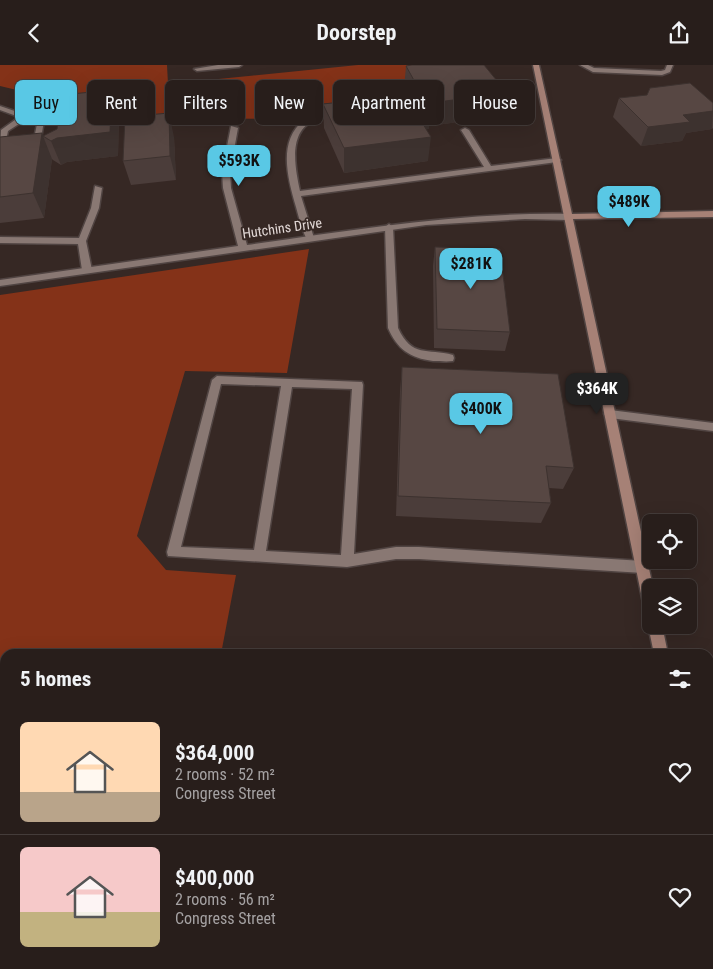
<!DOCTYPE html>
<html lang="en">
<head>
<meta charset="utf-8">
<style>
	:root { --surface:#281e1b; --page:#302724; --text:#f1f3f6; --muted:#a5a2a3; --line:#443c3a; --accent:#59c8e5 }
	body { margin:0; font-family:"Roboto Condensed",sans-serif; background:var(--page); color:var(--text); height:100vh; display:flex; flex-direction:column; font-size:19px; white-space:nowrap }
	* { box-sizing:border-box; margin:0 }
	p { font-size:16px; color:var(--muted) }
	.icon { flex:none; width:28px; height:28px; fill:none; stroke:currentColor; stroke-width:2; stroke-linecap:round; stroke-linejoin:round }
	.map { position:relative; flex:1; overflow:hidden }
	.side { position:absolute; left:0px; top:584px; width:714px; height:321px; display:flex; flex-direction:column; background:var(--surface); border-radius:15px 15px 0 0; box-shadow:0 5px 20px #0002,0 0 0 1px var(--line) }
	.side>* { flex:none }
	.hud { position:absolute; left:15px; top:15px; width:684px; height:45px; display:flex; gap:10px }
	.buttons { position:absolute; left:642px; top:449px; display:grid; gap:10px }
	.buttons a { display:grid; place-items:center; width:55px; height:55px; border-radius:8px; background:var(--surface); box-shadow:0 5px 20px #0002,0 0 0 1px var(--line); font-size:25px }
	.price { position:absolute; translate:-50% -42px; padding:0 11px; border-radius:10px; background:var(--accent); color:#111; font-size:16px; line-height:32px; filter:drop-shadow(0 1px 2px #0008) }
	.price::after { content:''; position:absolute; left:50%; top:30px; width:15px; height:11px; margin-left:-8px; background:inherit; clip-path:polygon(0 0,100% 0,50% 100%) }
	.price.current { background:#222; color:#fff }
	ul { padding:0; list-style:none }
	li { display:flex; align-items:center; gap:15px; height:125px; padding:0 20px }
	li+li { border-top:1px solid var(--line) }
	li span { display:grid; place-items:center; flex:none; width:140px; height:100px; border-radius:8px; color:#555 }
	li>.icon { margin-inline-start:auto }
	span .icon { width:60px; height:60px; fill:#fffc; stroke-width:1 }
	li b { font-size:21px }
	h2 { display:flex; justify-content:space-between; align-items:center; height:60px; padding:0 20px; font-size:21px }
	.tag { padding:0 18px; border-radius:8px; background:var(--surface); box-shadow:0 5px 20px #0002,0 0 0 1px var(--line); font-size:18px; line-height:45px }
	.tag.current { background:var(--accent); color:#111 }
	header { display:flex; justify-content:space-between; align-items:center; height:65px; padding:0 20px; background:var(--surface); font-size:22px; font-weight:700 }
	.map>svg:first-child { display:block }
	.green { fill:#843218 }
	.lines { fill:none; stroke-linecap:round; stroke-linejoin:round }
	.lane-casing { stroke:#504442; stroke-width:3 }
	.street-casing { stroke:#504442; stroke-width:3 }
	.secondary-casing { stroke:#504442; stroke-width:3 }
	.lane { fill:#897873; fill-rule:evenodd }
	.street { fill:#897873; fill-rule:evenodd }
	.secondary { fill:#a68176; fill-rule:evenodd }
	.wall { fill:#4b3d3a }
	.shaded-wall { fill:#3d322f }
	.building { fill:#574743; stroke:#3d322f }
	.labels { text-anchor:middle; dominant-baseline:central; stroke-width:4; stroke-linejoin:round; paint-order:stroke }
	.far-street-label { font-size:14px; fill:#e3d9d7; stroke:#362824 }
</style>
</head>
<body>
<header><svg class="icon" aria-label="back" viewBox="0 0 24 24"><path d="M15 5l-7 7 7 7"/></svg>Doorstep<svg class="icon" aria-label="share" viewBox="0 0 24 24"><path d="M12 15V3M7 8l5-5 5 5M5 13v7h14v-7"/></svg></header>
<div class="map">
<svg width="713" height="904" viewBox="0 0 713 904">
	<rect width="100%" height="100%" fill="#362824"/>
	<path class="green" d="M0 0H167L168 19 358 0H482L488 9 394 21 397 31 314 40 285 54 134 53 0 21Z
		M309 184 287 308 185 306 137 471 166 505 236 510 221 589H5V884H0V230Z"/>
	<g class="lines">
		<g class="lane-casing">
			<path id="lane" d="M218 0H242L239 2 197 6 194 4Z
				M580 0H588L594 3 661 6 665 5 667 0H673L670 7 662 10 593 7Z
				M0 41 44 56 39 85 32 83 37 59 25 55 8 66 4 85 0 87 1 65 19 52 0 45Z
				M341 45 345 47 344 49C335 50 325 50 317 54 287 65 295 102 300 126L484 102 461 65 465 63 469 65 491 101 557 93 561 95 557 97 301 131 314 173 313 175H307C302 165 299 153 296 142 288 114 277 76 304 55 314 47 329 47 341 45Z
				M95 121 102 123 99 143 86 176 92 205 90 207H84L82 205 78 179 0 178V172L79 173 91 143Z
				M389 159 393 162 398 263C412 293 427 283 453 290L454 293 453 296C446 297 440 296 433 296 410 293 397 284 388 263L385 162Z
				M217 311 362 317 363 320 354 489 396 482H419L643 496 648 498 650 502 648 506 643 508 419 494H396L347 502 168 491 167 487 212 315ZM221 319 281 321 254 485 181 482ZM292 322 352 324 341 490 266 486Z"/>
		</g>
		<g class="street-casing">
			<path id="street" d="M231 61 238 63 230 107 231 123 247 180C355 165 459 147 569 149L573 152 569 155 525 154 426 160 0 221V215L238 181 223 123 222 107Z
				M610 345 713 358V366L610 353 604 349Z"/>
		</g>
		<g class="secondary-casing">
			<path id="secondary" d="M533 0H539L572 149 713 146V152L573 154 653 522H651V549L646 547 644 543Z
				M651 555V560H662L668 589H654L648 560Z
				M709 805 713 807V842L709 840Z"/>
		</g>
		<use href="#lane" class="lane"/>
		<use href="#street" class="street"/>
		<use href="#secondary" class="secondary"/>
	</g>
	<path class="wall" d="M406 1 507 28 503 51 429 61V64H426L428 96 344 108 324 63 323 39 402 30V28H406L404 24Z
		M112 25 119 49 118 91 67 97 61 100 53 95 52 94 44 153 0 158V72L44 71 57 64Z
		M619 33 713 38V63L712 64 686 68 682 76 641 81 613 52Z
		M174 72 176 115 131 120 123 96Z
		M435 182 510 267 505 286 434 283 433 201Z
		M402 302 574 403 563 424 549 423 551 438 541 458 396 451 400 326Z"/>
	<path class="shaded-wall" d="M112 25 119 49 118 91 67 97 61 100 51 76Z
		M507 28 503 51 429 61V64L411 67 413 43 430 38Z
		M713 46 712 64 686 68 682 76 641 81 648 62 683 50Z
		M169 48 174 72 176 115 170 91Z
		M42 68 44 72 43 71 52 94 44 153 33 128Z
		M431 72 428 96 344 108V83Z"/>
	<path class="building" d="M412 0H484L507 28 430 38 431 40 413 43 431 72 344 83 323 39 404 30 402 28 420 26 406 1Z
		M690 18 713 38V46L683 50 690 57 648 62 619 33 647 30 650 23Z
		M112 25 110 67 57 73 51 76 43 71 57 64 61 30Z
		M169 48 170 91 123 96 125 52Z
		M42 68 33 128 0 132V72Z
		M435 182 500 184 510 267 437 264Z
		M402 302 558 309 574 403 546 401 551 438 398 431Z"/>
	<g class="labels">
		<g class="far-street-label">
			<text transform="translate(282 163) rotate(-8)">Hutchins Drive</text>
		</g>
	</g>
</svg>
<div class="buttons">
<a><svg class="icon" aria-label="locate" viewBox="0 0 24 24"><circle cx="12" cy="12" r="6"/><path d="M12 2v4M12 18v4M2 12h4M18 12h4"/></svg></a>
<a><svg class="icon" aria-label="layers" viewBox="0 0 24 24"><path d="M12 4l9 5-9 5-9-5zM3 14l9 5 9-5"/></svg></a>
</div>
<b class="price" style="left:239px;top:122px">$593K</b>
<b class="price" style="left:629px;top:163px">$489K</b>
<b class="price" style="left:471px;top:225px">$281K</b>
<b class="price current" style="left:597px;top:350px">$364K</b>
<b class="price" style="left:481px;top:370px">$400K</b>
<div class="hud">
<a class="tag current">Buy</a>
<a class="tag">Rent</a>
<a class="tag">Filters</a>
<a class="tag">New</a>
<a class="tag">Apartment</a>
<a class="tag">House</a>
</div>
<section class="side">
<h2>5 homes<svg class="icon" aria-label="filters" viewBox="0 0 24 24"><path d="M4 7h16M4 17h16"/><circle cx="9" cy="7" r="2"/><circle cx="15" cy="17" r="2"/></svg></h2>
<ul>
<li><span style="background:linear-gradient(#ffd9b3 70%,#b9a48a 0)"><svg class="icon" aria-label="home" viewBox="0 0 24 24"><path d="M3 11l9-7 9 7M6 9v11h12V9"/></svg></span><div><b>$364,000</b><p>2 rooms · 52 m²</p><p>Congress Street</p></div><svg class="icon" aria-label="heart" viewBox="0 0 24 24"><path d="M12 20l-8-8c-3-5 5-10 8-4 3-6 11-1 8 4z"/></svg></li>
<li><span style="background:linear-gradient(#f6c9c9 65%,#c2b280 0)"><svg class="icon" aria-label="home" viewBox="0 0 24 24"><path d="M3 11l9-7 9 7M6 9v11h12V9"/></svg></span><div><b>$400,000</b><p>2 rooms · 56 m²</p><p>Congress Street</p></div><svg class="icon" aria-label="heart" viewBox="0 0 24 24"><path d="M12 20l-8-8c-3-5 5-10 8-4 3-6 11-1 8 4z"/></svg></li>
</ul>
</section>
</div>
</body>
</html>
